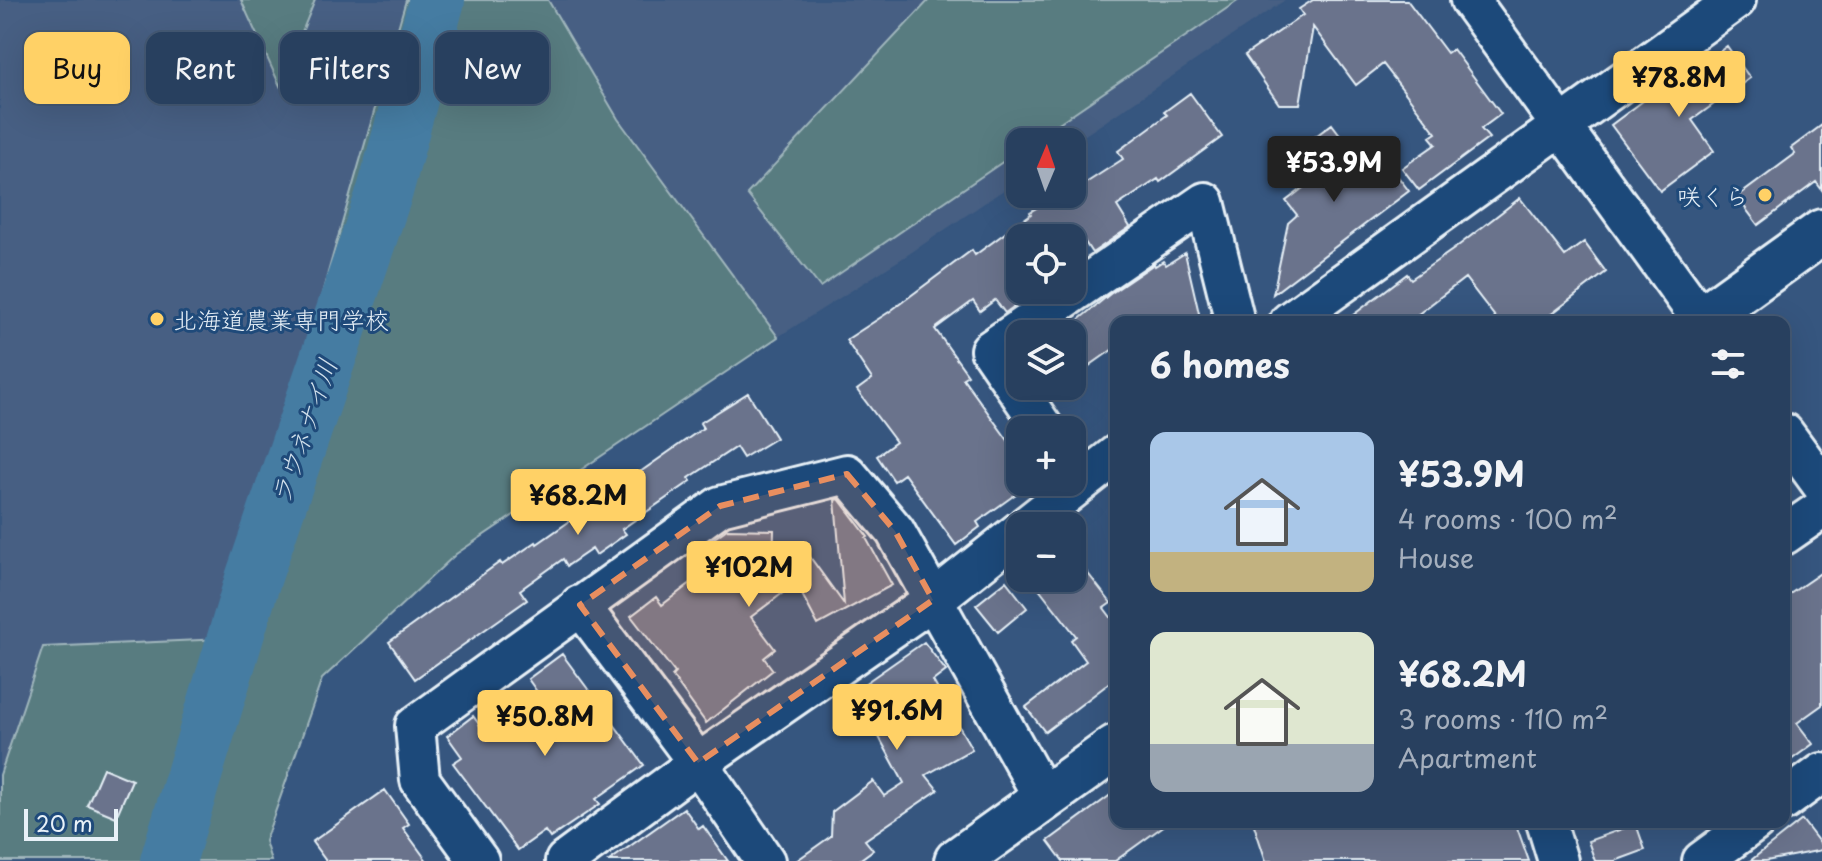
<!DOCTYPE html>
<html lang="en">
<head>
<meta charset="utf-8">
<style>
	:root { --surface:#28405f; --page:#304765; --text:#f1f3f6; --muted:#a5afbd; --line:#445974; --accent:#ffd166 }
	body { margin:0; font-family:"Playpen Sans","Klee One",sans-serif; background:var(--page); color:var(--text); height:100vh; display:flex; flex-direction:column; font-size:30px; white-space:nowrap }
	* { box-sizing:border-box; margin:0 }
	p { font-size:26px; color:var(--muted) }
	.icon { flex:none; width:44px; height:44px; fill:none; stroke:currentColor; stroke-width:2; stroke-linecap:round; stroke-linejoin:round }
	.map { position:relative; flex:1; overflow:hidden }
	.panel { position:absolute; left:1110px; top:316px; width:680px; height:512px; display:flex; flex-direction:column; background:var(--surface); border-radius:16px; box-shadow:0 8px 32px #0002,0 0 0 2px var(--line) }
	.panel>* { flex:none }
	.top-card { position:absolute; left:24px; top:32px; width:760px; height:72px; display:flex; gap:16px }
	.needle { width:52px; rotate:2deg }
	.controls { position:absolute; left:1006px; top:128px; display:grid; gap:16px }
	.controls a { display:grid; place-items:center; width:80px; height:80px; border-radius:16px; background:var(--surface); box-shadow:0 8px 32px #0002,0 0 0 2px var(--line); font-size:40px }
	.scale { position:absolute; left:24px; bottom:20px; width:94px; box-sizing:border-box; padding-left:8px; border:4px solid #e8f1f8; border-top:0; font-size:22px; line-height:28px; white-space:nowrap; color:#e8f1f8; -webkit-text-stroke:6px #1f4a7a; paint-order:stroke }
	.price { position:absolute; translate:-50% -68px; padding:0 18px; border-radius:8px; background:var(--accent); color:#111; font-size:26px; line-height:52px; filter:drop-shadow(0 2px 4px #0008) }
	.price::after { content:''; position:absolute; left:50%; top:48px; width:24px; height:18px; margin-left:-12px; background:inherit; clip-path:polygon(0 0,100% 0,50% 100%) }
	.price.selected { background:#222; color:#fff }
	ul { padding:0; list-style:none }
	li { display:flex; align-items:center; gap:24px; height:200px; padding:0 40px }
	li span { display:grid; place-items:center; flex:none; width:224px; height:160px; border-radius:16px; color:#555 }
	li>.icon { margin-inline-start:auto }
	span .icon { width:96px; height:96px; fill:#fffc; stroke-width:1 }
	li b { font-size:34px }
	h2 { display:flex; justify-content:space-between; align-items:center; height:96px; padding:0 40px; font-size:34px }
	.chip { padding:0 28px; border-radius:16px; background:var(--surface); box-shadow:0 8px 32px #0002,0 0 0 2px var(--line); font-size:28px; line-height:72px }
	.chip.selected { background:var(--accent); color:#111 }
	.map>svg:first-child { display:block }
	.built { fill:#465f83 }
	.green { fill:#587b80; stroke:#a0b6bc; stroke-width:2 }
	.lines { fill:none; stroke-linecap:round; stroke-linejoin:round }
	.river { stroke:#457ca2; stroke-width:56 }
	.building { fill:#6b738c; stroke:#e8f1f8; stroke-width:2 }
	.street-casing { stroke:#e8f1f8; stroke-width:44 }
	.secondary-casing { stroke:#e8f1f8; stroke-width:50 }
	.street { stroke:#1f4a7a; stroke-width:38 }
	.secondary { stroke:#1f4a7a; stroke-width:44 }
	.marked { fill:#e88e5f; fill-opacity:0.2; stroke:#e88e5f; stroke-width:6; stroke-dasharray:16 10; stroke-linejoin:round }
	.poi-dot { fill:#ffd166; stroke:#1f4a7a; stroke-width:3 }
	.labels { text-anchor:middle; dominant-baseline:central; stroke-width:6; stroke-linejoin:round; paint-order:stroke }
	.poi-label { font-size:24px; fill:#e8f1f8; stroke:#1f4a7a; text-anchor:end }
	.water-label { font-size:26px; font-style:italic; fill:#d0dfeb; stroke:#1f4a7a }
</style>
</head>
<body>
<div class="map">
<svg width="1822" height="861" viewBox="0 0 1822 861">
	<rect width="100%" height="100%" fill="#36567f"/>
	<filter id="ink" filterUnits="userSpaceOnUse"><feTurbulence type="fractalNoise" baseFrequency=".0125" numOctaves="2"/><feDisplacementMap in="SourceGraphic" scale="16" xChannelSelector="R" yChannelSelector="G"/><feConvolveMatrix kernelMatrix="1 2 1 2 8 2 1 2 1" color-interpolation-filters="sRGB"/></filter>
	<g filter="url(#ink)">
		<path class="built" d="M0 0H406L198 724 0 861Z
			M548 0H1285L1072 144V142H1020V179L906 256 778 337 618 119Z"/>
		<path class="green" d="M241 0H315L280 86Z
			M406 0H548L618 119 778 337 456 554 322 679 265 841 271 861H0V775L43 647 223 639Z
			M929 0H1239L1031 142H1020V150L820 287 747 194Z"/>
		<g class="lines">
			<path class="river" d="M168 861 253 579 385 191 437 0"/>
		</g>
		<path class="building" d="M1313 0H1407L1447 53 1453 49 1501 114 1481 129 1489 138 1419 190 1402 168 1436 144 1430 137 1436 133 1383 64 1356 85 1313 27 1300 104H1279L1245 55 1303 15 1299 9Z
			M1727 46 1750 78 1692 120 1714 151 1660 191 1611 125 1647 98 1649 100 1694 67 1696 69Z
			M1190 93 1222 137 1160 182 1158 179 1117 206 1130 227 1092 253 1081 236 1078 238H1020V276L1018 277 1020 279V302L1005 313 995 300 980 311 973 301 935 329 968 375 963 378 1020 457V491L977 522 980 527 956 545 904 474 894 481 877 456 896 442 857 390 872 379 846 340 889 312 972 250 975 255 1031 214 1030 212 1057 195 1060 200 1072 194V192L1123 159 1118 151 1167 115 1164 112Z
			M1332 124 1366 169 1383 157 1409 191 1273 294 1288 223 1297 215 1286 201 1328 169 1308 142Z
			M1822 125V190L1816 182 1758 225 1737 197 1795 154 1791 148Z
			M1520 198 1565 256 1584 242 1606 272 1541 322H1499L1465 278 1408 322H1344L1407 274 1411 279 1454 249Z
			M1185 253 1201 322H1116V347L1072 378V325L1110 294 1154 264 1155 266 1163 261 1166 265Z
			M748 393 776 438 743 458 736 447 689 478 691 481 622 529 626 534 596 555 592 549 567 566 563 559 520 590 527 600 415 679 389 642 500 562 502 565 536 542 537 544 703 428 700 423Z
			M839 499 868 537 866 538 892 585 818 625 796 583 751 617 775 649 764 658 773 670 706 723 672 676 675 673 631 616 656 597 662 605 718 562 705 545 727 529 774 530 773 568 802 546 844 604 835 500Z
			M1072 553 1111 603 1104 608 1116 624V678L1045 732 1026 707 1086 661 1071 640 1076 636 1031 578H1072Z
			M1822 572V705L1797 723 1813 744 1784 765V598Z
			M1006 581 1027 608 998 632 976 605Z
			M924 642 946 671 933 681 972 749 926 775 938 790 865 840 873 850 858 861H796L831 836 832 812 873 781 884 796 904 783 854 691Z
			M562 654 644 765 596 799 600 804 550 838 545 831 518 850 453 763 462 757 447 736 473 716 487 735 540 696 528 679Z
			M103 768 132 780 116 817 87 805Z
			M385 790 409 824 403 828 427 861H326L312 842Z
			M1116 791V822H1169L1115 861H1063L1048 841Z
			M684 808 699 829 703 826 728 861H609Z
			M1802 820 1822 846V850L1766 861H1750Z
			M1253 822H1515L1529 861H1266Z
			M1636 824 1645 850 1615 861H1595L1588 841Z"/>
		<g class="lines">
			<g class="street-casing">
				<path id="street" d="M1470 0 1703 322
					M1289 322 1736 0
					M1045 430 990 350 1205 202 1235 322
					M1784 433 1822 485
					M1026 526 1116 455
					M1784 535 1822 509
					M580 605 698 763 765 861
					M1784 801 1822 773
					M1546 822 1558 861
					M479 861 420 780 415 726 720 506 847 474 895 531 1044 799
					M565 861 698 763 933 600 1020 531
					M1702 861 1755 822"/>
			</g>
			<g class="secondary-casing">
				<path id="secondary" d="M1697 322 1822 232
					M957 861 1116 747"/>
			</g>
			<use href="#street" class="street"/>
			<use href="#secondary" class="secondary"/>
		</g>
	</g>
	<path class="marked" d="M847 474 895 531 933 600 698 763 580 605 720 506Z"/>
	<g class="poi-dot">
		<circle cx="1765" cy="195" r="8"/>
		<circle cx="157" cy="319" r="8"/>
	</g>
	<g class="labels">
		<g class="poi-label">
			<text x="1749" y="195">咲くら</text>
			<text x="173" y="319" text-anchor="start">北海道農業専門学校</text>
		</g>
		<g class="water-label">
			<text transform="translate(303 431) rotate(-71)">ラウネナイ川</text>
		</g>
	</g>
</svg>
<div class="controls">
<a><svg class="needle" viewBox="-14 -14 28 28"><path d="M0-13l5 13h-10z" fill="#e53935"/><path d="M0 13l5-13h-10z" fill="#a5afbd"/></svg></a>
<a><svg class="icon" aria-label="locate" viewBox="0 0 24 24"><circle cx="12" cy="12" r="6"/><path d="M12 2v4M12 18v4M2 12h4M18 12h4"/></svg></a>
<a><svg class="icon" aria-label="layers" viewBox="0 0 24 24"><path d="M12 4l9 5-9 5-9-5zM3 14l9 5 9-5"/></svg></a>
<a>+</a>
<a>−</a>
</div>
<div class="scale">20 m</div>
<b class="price" style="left:1679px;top:119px">¥78.8M</b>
<b class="price selected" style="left:1334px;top:204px">¥53.9M</b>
<b class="price" style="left:578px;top:537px">¥68.2M</b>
<b class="price" style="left:749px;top:609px">¥102M</b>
<b class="price" style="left:897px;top:752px">¥91.6M</b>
<b class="price" style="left:545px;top:758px">¥50.8M</b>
<div class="top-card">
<a class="chip selected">Buy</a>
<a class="chip">Rent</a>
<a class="chip">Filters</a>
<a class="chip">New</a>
</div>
<section class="panel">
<h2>6 homes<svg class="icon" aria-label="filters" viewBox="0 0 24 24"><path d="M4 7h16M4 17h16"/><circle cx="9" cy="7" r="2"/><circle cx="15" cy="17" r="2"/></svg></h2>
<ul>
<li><span style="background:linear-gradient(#a9c7e8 75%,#c2b280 0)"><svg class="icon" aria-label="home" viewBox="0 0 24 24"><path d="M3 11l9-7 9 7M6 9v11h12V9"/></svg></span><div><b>¥53.9M</b><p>4 rooms · 100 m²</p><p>House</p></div></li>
<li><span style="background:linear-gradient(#dfe7d0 70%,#9aa5b1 0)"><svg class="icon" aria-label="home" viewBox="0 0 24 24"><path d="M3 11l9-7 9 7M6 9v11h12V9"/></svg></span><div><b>¥68.2M</b><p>3 rooms · 110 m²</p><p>Apartment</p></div></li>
</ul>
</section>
</div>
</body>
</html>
